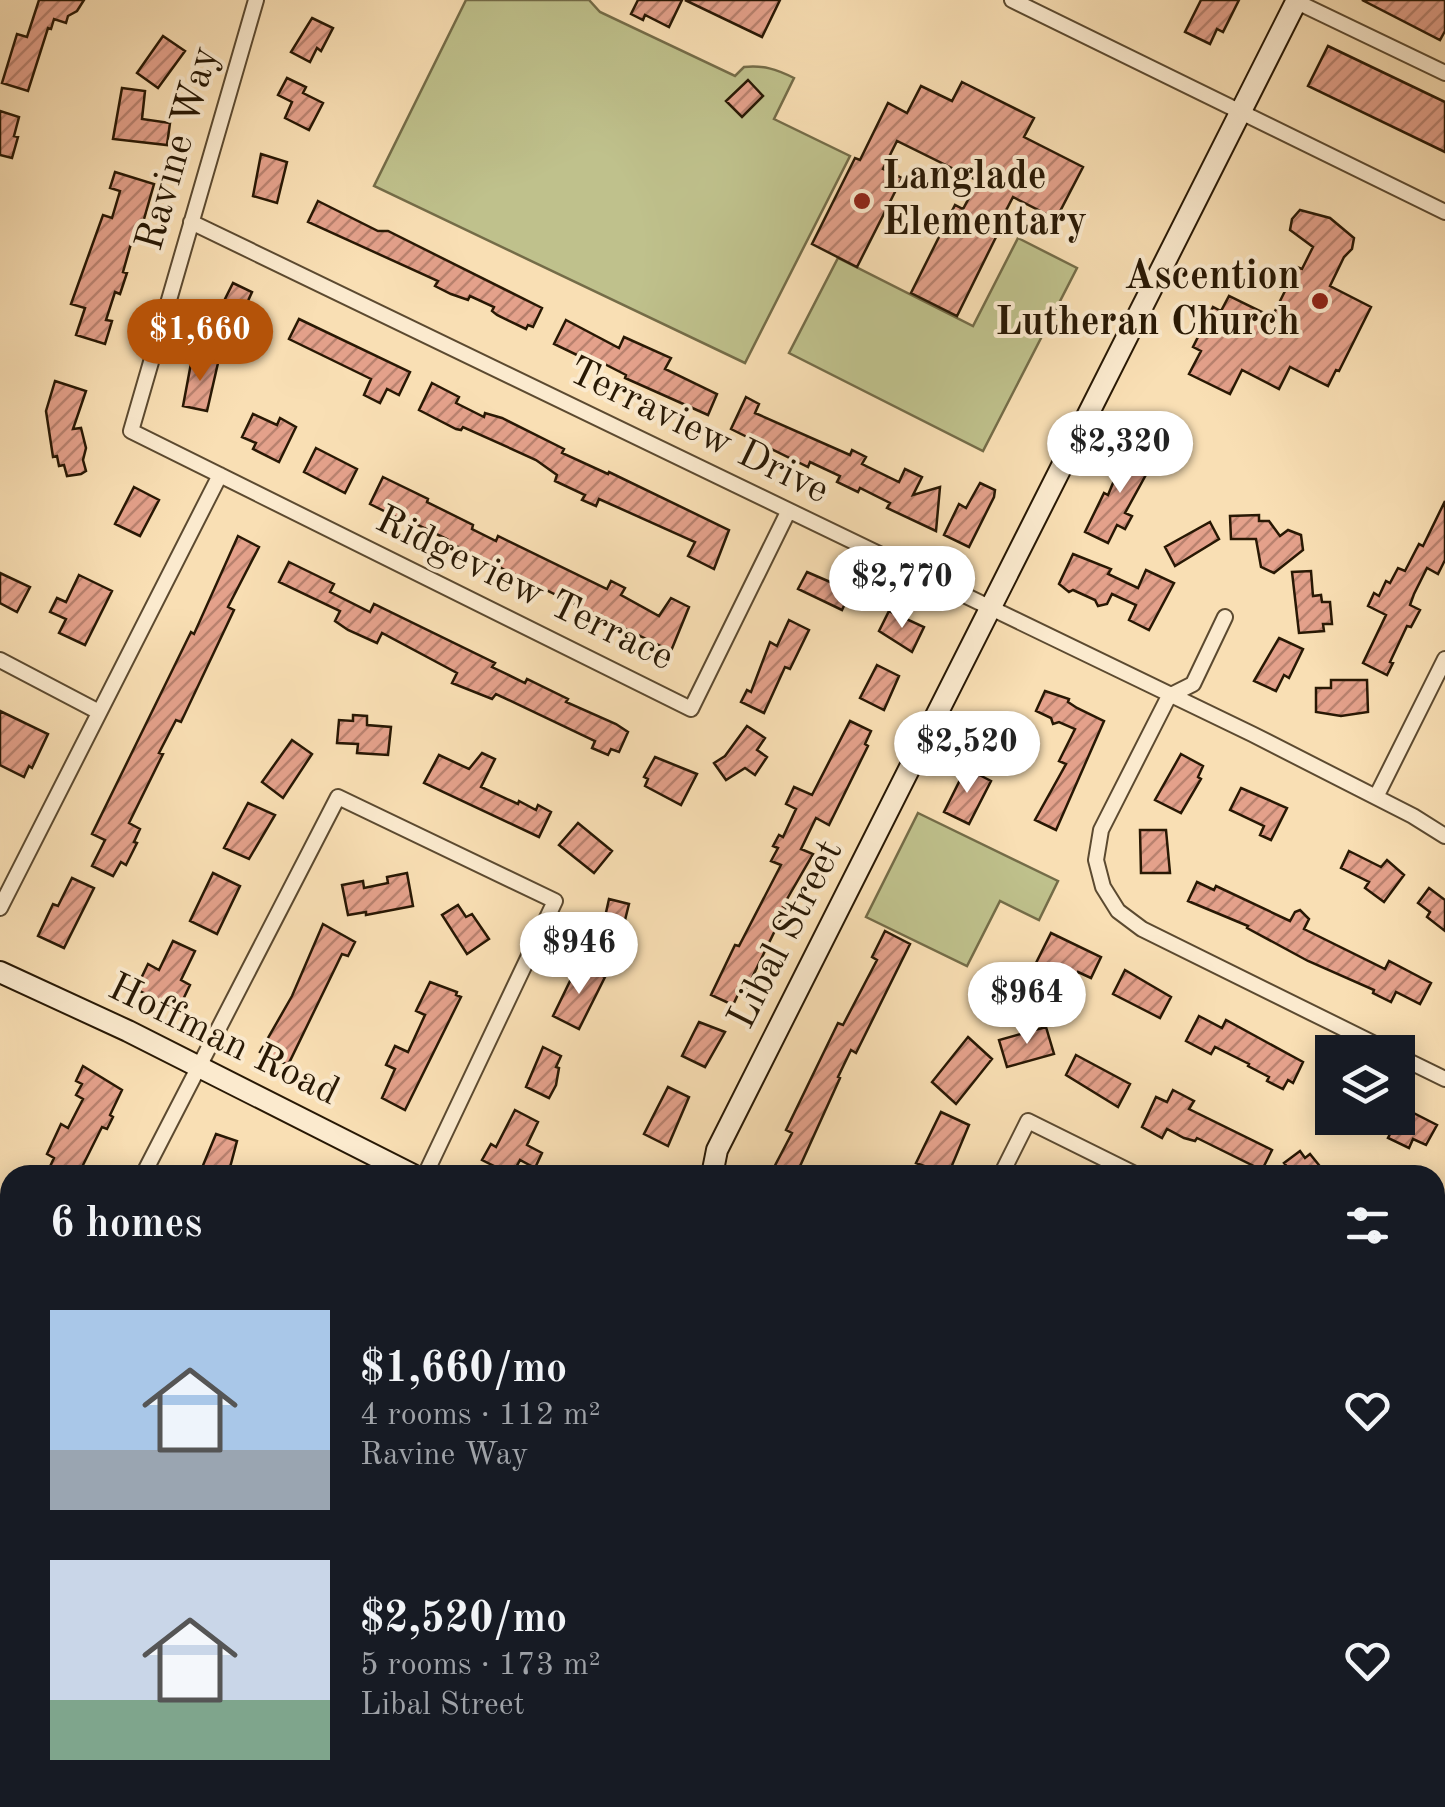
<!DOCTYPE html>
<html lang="en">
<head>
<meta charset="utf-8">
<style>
	:root { --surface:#171b24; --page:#242831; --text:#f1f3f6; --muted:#9ea1a6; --accent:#b45309 }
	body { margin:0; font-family:"Old Standard TT",serif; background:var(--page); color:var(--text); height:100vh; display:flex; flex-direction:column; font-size:38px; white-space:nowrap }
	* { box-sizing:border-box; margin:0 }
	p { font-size:32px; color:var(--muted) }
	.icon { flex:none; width:55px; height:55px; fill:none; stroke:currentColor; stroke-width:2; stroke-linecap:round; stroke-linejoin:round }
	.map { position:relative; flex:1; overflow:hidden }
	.drawer { position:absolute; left:0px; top:1165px; width:1445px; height:642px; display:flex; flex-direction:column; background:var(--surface); border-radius:30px 30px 0 0; box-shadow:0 5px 25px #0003 }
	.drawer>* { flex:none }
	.controls { position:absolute; left:1315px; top:1035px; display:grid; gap:20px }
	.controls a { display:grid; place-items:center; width:100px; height:100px; border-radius:0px; background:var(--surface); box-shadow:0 5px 25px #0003; font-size:50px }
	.price { position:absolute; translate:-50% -85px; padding:0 22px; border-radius:35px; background:#fff; color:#222; font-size:32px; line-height:65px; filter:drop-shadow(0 2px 5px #0008) }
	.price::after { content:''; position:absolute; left:50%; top:60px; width:30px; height:22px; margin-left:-15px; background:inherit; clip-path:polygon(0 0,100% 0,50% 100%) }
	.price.selected { background:var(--accent); color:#fff }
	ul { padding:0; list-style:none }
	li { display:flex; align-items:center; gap:30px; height:250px; padding:0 50px }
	li span { display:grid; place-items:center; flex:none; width:280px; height:200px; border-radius:0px; color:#555 }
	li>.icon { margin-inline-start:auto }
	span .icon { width:120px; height:120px; fill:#fffc; stroke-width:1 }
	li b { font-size:42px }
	h2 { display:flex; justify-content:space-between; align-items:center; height:120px; padding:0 50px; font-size:42px }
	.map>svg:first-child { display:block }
	.green { fill:#bfc18c; stroke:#746c48; stroke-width:2.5 }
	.building { fill:url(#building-hatch); stroke:#281804; stroke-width:2.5 }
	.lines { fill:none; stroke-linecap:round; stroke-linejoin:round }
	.street-casing { stroke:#5c4a30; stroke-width:18 }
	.secondary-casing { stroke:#281804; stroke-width:24 }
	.street { stroke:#fbeace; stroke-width:14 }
	.secondary { stroke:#fbeace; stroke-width:20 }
	.poi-dot { fill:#8f2418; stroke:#fbeace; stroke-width:4 }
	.labels { text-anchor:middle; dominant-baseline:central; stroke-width:8; stroke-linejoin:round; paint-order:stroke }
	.street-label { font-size:40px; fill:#281804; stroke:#fbeace }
	.poi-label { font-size:40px; font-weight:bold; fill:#281804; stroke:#fbeace; text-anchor:start }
</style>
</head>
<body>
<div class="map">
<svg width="1445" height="1807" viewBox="0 0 1445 1807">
	<defs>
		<pattern id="building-hatch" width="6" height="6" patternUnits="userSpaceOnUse" patternTransform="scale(2.5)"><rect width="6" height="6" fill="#e4a18b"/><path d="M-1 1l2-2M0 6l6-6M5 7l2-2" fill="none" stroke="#b9826f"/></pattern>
	</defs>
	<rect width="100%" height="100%" fill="#f9dfb4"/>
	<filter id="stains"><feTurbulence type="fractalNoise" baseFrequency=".002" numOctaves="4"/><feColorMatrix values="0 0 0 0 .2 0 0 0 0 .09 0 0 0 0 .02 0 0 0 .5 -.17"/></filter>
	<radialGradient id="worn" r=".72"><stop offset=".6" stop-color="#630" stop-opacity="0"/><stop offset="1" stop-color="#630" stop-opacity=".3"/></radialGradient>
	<path class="green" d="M466 0H589L600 12 735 76 744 67C763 65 776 69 794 78L774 119 850 156 745 363 374 186Z
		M1018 238 1077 268 983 451 789 353 838 258 973 326Z
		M918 813 1058 881 1039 920 1000 901 967 966 866 917Z"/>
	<path class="building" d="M39 0H84L77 11 68 16 66 23 54 19 51 29 48 28 28 91 2 83 17 34 27 37Z
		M638 0H682L669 27 645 15 643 20 631 14Z
		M685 0H780L762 37Z
		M1201 0H1239L1223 32 1217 29 1210 44 1185 32Z
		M1362 0H1445V31L1440 40Z
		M312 18 333 28 321 51 317 48 310 62 291 52Z
		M163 36 185 51 158 88 137 73Z
		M1328 46 1445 102V152L1308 86Z
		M287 78 306 87 303 93 323 103 309 130 285 118 292 102 278 95Z
		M748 80 763 96 742 117 726 101Z
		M962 82 1034 118 1024 137 1083 167 1056 219 1013 197 997 228 1000 229 957 316 911 293 955 205 963 209 978 181 897 141 883 169 902 178 857 267 812 244 855 158 860 160 888 103 907 113 921 86 952 101Z
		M122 88 145 91 142 119 170 123 167 145 113 139Z
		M0 111 19 117 14 136 18 137 12 158 0 155Z
		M261 154 287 162 277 203 253 196Z
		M115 172 154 184 142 226 138 233H134L123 272 127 273 120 294 115 292 106 320 112 321 105 344 76 335 85 308 71 304 103 215 112 218 120 191 110 188Z
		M318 201 378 231H388L542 308 533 327 528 325 526 329 497 315 492 311 494 307 470 296 468 300 451 294 435 286 438 281 308 222Z
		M1300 210 1330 218 1354 238 1352 249 1344 257 1330 286 1371 307 1339 371 1336 370 1328 386 1290 367 1279 389 1242 370 1230 394 1189 374 1201 351 1193 347 1213 307 1221 311 1229 296 1272 317 1297 267 1302 269 1313 247 1290 230 1292 219Z
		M233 283 252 292 237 325 240 332 237 338 229 340 227 345 201 333V328L210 310 218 313Z
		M299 319 410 372 399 395 387 389 380 403 364 395 371 379 289 339Z
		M566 320 619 348 624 337 671 358 665 369 717 394 708 415 625 378 626 375 581 352 579 356 554 344Z
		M192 358 218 363 207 411 183 406Z
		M55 381 86 391 73 429 81 428 86 448 83 460 86 471 81 474 67 476 64 465 59 466 57 456 53 457 46 411Z
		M432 383 459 397 456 403 484 417 485 413 502 418 564 449 562 453 608 474 609 472 729 530 714 569 688 556 695 542 599 499 596 506 582 500 585 495 555 481 557 475 536 460 463 427 461 430 456 429 419 410Z
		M746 397 759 404 755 413 850 455 852 450 866 457 862 464 899 482 905 469 922 477 913 495 940 487 936 531 887 508 890 503 860 488 858 492 837 482 840 476 810 462 808 467 731 429Z
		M253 414 277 425 280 418 296 427 279 462 253 449 256 443 242 437Z
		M1128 447 1154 460 1125 513 1132 516 1125 529 1117 525 1108 543 1085 532 1104 493 1108 495Z
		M316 448 357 469 345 493 304 472Z
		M383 477 428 499 427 502 473 525 472 529 496 541 498 536 607 589 611 581 625 588 621 595 659 616 671 598 689 607 671 651 446 541 447 539 416 524 414 526 370 504Z
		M980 483 995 490 994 497 969 547 944 535 959 504 966 508Z
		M134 487 159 500 140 536 115 524Z
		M1445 501V560L1438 574 1427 568 1414 594 1410 605 1420 610 1411 627 1407 626 1390 662 1393 663 1387 675 1363 663 1386 615 1368 606 1374 593 1379 596 1386 581 1390 583 1398 568 1405 571 1419 544 1423 546Z
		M1259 515V521H1269L1280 536 1288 530 1301 535 1303 550 1274 573 1261 567 1256 539H1231L1230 516Z
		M1210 522 1219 539 1175 566 1165 547Z
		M238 536 259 547 228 607 234 610 181 722 176 720 159 753 163 754 129 823 140 829 134 842 137 843 126 865 121 862 113 876 92 866 105 840 92 834 191 632 194 634Z
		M1073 554 1111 569 1108 574 1138 588 1146 570 1174 583 1149 630 1129 620 1136 605 1112 594 1107 604 1098 606 1095 600 1073 590 1069 592 1059 584Z
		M289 562 334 584 330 592 370 612 374 604 495 663 492 667 525 683 527 679 568 699 566 702 616 724 628 732 619 752 611 749 608 755 592 748 595 741 496 694 492 699 452 683 457 673 382 633 377 643 348 630 335 621 340 611 279 582Z
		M1311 571 1313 596 1321 595 1322 602H1330L1332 624H1323L1324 631 1299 633 1292 572Z
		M807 572 851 591 842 610 798 589Z
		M0 573 30 587 17 612 0 603Z
		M79 575 112 591 85 645 59 633 66 619 50 612 57 598 66 602Z
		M889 611 924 627 912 652 879 631Z
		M789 620 809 630 790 669 785 667 764 713 741 702 747 690 751 692 770 642 777 646Z
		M1279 638 1303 649 1289 678 1284 675 1276 691 1254 681Z
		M877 665 899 676 884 710 860 698Z
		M1331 680H1367L1368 712 1341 716 1316 712V688H1331Z
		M1045 691 1069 699 1068 702 1077 708 1104 721 1056 830 1035 820 1066 764 1059 761 1075 729 1059 722 1053 724 1051 718 1036 711Z
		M0 711 48 734 32 768 29 766 24 777 0 765Z
		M353 715 367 716V725L391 727 388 755 357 753 358 744 337 743 339 720 353 721Z
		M850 721 871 731 865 744 868 746 829 825 816 818 801 849 813 854 783 906 786 908 746 990 741 988 733 1005 711 995 735 945 739 946 781 865 771 861 778 848 773 846 779 835 783 837 796 809 786 804 794 787 812 795Z
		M747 726 765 738 757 750 767 757 755 775 745 768 726 780 714 763 725 756Z
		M292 740 312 754 283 798 262 782Z
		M482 753 495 759 481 787 518 804 519 801 536 810 538 805 551 812 539 837 424 783 439 755 469 769Z
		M1181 754 1203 766 1198 777 1201 779 1181 813 1155 800Z
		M655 757 697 774 681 805 645 786 648 779 644 777Z
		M966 768 991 781 969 824 944 812Z
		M1241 788 1287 808 1271 840 1260 835 1264 826 1230 810Z
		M248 803 275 815 249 859 224 848Z
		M578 823 612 851 594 873 559 845Z
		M1140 830H1166L1170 873H1141Z
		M1349 851 1381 867 1387 860 1404 875 1384 902 1365 888 1369 882 1341 868Z
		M213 873 240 886 217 934 190 921Z
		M407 873 413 906 366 915V912L348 915 342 885 363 881 364 888 388 883 387 877Z
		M72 878 94 888 64 948 38 936 53 904 58 906Z
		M1197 882 1214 890 1216 886 1290 921 1295 912 1300 910 1309 919 1304 929 1385 969 1389 961 1431 983 1420 1004 1396 992 1391 1002 1373 993 1374 990 1308 961 1247 928 1248 926 1188 901Z
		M1429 888 1445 900V931L1427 917 1430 912 1418 903Z
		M609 899 629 904 617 952 593 946 600 916 605 917Z
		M458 905 466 917 472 914 489 939 467 954 442 915Z
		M323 924 355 942 348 956 342 954 288 1065 260 1052 292 996Z
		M885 931 910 944 856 1053 851 1050 838 1077 840 1078 796 1175H770L792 1133 786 1130 838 1023 843 1025 877 960 872 957Z
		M1051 933 1101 957 1091 978 1078 972 1074 980 1059 973 1057 976 1035 965Z
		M173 941 195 951 181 980 190 985 178 1010 136 989 148 964 159 970Z
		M582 966 605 977 579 1029 553 1016 572 977 576 979Z
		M1125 970 1171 997 1160 1018 1113 994Z
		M430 982 457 992 456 995 461 997 405 1110 382 1098 395 1069 386 1065 395 1046 408 1052 425 1015 416 1011Z
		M1199 1016 1222 1028 1226 1020 1303 1062 1293 1083 1288 1080 1283 1089 1267 1081 1269 1077 1248 1066 1249 1064 1215 1047 1211 1054 1186 1041Z
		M699 1022 725 1032 705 1067 682 1056Z
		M1046 1027 1054 1054 1007 1067 999 1040Z
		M968 1037 992 1059 956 1104 932 1082Z
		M543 1047 561 1056 556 1067 559 1068 556 1085 549 1098 526 1087Z
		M1076 1055 1130 1084 1118 1107 1066 1075Z
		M83 1066 122 1090 110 1115 113 1117 107 1129 102 1127 78 1175H46L54 1158 47 1154 61 1124 68 1128 83 1099 76 1095 82 1084 76 1081Z
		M668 1087 689 1097 668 1146 644 1134Z
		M1173 1090 1194 1101 1189 1109 1272 1150 1262 1170 1197 1138 1195 1141 1184 1138 1167 1129 1162 1138 1142 1127 1156 1097 1167 1102Z
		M1398 1105 1437 1125 1426 1145 1413 1139 1409 1148 1388 1138 1391 1132 1362 1118H1398Z
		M515 1110 538 1122 527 1145 542 1153 535 1168 520 1160 512 1175 482 1160 491 1144 496 1147Z
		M941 1112 969 1125 948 1175 916 1163Z
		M216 1134 237 1141 228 1175H199Z
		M1300 1151 1305 1158 1310 1154 1327 1175H1294L1284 1163Z"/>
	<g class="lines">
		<g class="street-casing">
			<path id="street" d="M256 0 131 431 691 709 788 512
				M1012 0 1445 212
				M1297 2 1445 73
				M191 222 1252 734 1413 816 1445 836
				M1225 617 1193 684 1169 696 1101 830 1096 860 1103 887 1118 911 1142 929 1391 1052
				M0 660 99 712
				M1376 797 1445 659
				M0 908 220 475
				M1398 1056 1445 1079
				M143 1175 338 797 555 901 425 1175
				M1001 1175 1028 1121 1137 1175
				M1435 1393 1445 1373
				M0 1681 10 1686
				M237 1798 257 1807
				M776 1798 795 1807
				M1336 1804 1339 1798"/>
		</g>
		<g class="secondary-casing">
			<path id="secondary" d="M0 972 128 1031 413 1175
				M712 1175 717 1150 1297 0
				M1435 1685 1445 1690
				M390 1807 395 1798"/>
		</g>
		<use href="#street" class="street"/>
		<use href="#secondary" class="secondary"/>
	</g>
	<g class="poi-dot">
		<circle cx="862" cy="201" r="10"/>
		<circle cx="1320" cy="301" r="10"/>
	</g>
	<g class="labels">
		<g class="street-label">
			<text transform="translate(179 149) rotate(-74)">Ravine Way</text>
			<text transform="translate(698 432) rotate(26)">Terraview Drive</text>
			<text transform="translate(524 590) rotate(26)">Ridgeview Terrace</text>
			<text transform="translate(787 935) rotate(-63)">Libal Street</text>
			<text transform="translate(223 1041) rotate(26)">Hoffman Road</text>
		</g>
		<g class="poi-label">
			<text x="882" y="178">Langlade<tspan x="882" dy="46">Elementary</tspan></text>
			<text x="1300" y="278" text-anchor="end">Ascention<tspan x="1300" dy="46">Lutheran Church</tspan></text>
		</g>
	</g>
	<rect width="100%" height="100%" filter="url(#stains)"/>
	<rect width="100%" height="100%" fill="url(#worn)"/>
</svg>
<div class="controls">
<a><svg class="icon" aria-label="layers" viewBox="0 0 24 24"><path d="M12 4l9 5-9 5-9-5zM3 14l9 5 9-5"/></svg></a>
</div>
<b class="price selected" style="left:200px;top:384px">$1,660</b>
<b class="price" style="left:1120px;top:496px">$2,320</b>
<b class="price" style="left:902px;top:631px">$2,770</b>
<b class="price" style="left:967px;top:796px">$2,520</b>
<b class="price" style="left:579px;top:997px">$946</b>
<b class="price" style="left:1027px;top:1047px">$964</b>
<section class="drawer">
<h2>6 homes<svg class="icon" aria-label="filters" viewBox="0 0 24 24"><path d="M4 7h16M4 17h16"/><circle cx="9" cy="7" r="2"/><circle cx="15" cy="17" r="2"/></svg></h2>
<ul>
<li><span style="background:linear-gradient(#a9c7e8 70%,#9aa5b1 0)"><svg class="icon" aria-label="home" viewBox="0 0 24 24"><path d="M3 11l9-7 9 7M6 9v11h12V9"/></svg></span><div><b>$1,660/mo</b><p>4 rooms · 112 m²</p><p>Ravine Way</p></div><svg class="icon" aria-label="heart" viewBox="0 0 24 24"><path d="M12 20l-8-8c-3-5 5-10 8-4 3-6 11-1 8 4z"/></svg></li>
<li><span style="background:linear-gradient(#c9d6e8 70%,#7fa58c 0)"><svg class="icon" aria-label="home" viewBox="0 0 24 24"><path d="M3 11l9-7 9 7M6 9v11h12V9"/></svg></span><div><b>$2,520/mo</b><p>5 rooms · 173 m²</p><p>Libal Street</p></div><svg class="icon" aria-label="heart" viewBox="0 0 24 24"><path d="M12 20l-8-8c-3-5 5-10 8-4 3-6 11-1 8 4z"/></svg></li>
</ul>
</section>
</div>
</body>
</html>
